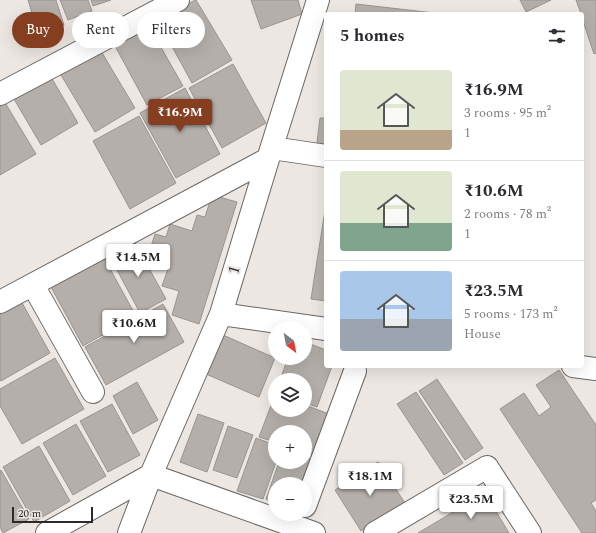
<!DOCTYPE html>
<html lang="en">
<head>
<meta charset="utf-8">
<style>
	:root { --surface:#fff; --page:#f2f2f3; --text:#2b2b33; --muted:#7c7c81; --line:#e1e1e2; --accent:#863e20 }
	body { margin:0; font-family:Spectral,serif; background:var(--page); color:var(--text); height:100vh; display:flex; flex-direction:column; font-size:15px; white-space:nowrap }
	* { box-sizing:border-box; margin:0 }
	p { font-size:13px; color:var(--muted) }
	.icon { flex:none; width:22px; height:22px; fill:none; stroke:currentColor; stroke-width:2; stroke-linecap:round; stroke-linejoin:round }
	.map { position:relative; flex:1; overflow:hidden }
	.details { position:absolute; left:324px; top:12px; width:260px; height:356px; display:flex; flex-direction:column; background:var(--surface); border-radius:4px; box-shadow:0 4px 16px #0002 }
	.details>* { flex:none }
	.guide { position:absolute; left:12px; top:12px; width:252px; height:36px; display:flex; gap:8px }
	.needle { width:26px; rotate:148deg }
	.controls { position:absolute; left:268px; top:321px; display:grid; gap:8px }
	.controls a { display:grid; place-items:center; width:44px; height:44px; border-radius:50%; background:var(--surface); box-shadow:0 4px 16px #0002; font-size:20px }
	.scale { position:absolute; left:12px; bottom:10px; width:81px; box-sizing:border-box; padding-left:4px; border:2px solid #2c2a28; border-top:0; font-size:11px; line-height:14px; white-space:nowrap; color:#2c2a28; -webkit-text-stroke:3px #ece7e3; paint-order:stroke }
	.price { position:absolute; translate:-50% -34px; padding:0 9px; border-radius:4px; background:#fff; color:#222; font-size:13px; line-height:26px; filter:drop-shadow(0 1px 2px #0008) }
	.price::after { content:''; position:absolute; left:50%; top:24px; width:12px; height:9px; margin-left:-6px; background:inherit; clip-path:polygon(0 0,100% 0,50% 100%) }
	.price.on { background:var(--accent); color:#fff }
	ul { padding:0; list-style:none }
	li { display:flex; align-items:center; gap:12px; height:100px; padding:0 16px }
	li+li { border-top:1px solid var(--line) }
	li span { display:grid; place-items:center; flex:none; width:112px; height:80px; border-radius:4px; color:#555 }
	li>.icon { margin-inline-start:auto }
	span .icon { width:48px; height:48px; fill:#fffc; stroke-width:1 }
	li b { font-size:17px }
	h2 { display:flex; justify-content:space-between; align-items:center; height:48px; padding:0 16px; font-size:17px }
	.pill { padding:0 14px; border-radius:18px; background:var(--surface); box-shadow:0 4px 16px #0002; font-size:14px; line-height:36px }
	.pill.on { background:var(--accent); color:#fff }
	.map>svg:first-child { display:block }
	.building { fill:#b4afab; stroke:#989490 }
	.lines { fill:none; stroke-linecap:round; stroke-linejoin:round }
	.minor-casing { stroke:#6a6663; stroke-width:24 }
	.minor { stroke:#fff; stroke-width:22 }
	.labels { text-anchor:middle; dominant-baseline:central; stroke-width:4; stroke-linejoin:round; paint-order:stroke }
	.street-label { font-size:16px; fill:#2c2a28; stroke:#ece7e3 }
</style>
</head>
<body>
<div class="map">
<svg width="596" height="533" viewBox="0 0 596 533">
	<rect width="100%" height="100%" fill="#ece7e3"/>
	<path class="building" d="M28 0H56L64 25 38 33Z
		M60 0H88L92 11 68 20Z
		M91 0H111L93 6Z
		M195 0H196L232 60 192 83 158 21Z
		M251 0H298L302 14 261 29Z
		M520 0H551L526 12Z
		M576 0H596V53L594 54 582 18V14H581Z
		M356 4 443 14H355Z
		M150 28 183 86 147 105 115 46Z
		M98 46 135 108 95 132 58 70Z
		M233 64 266 123 222 148 189 88Z
		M51 77 78 123 41 145 14 99Z
		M185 88 220 154 176 178 140 113Z
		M0 96H1L36 154 0 175Z
		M139 116 176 183 130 209 93 141Z
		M320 118H326V144L317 143Z
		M212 195 237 202 199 324 172 315 179 291 162 286 169 266 147 259 155 234 166 237 170 224 192 231 197 215 205 217Z
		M326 204V301L311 299Z
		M135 243 166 299 140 313 110 257Z
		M104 258 136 316 83 346 51 287Z
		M21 301 50 353 1 381 0 380V313Z
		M163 304 184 342 106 385 85 347Z
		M223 335 275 358 259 397 206 374Z
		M305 342 326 350V366H332L317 407 305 403V380H280L288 358H305Z
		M55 358 84 409 22 444 0 406V389Z
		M559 370 596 425V500L591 503 596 511V533H582L500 409 524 393 539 416 551 407 536 385Z
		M437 379 483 448 465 460 419 391Z
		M137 382 158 420 133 434 113 396Z
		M416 392 463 463 444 475 397 404Z
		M275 395V410H305V405L329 414 314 456 305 453V432H275V442L259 437Z
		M112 404 140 455 108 472 80 421Z
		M198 414 224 423 207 472 180 462Z
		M76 424 106 476 73 495 43 443Z
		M228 426 253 435 237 478 213 470Z
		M256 438 275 445V462H276L263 499 237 491Z
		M39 446 70 501 34 522 3 467Z
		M305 457 312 460 304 484H275V503L266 499 279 462H305Z
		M378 462 405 503 361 531 335 490Z
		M1 470 29 519 3 533 0 527V471Z
		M485 493 509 533H418Z"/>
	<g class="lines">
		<g class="minor-casing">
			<path id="minor" d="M0 94 178 0
				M272 148 326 156
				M33 285 93 392
				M0 302 268 159
				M221 314 326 329
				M573 366 596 369
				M305 506 355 371
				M47 533 151 475 314 533
				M129 533 151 475 221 314 268 159 318 0
				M375 533 487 467 530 533"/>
		</g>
		<use href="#minor" class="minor"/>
	</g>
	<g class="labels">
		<g class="street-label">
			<text transform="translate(234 270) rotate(-73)">1</text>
		</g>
	</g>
</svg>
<div class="controls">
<a><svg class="needle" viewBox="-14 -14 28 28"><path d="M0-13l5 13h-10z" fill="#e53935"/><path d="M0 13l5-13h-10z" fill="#7c7c81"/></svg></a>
<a><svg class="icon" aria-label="layers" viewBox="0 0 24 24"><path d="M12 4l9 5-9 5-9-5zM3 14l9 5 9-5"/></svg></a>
<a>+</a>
<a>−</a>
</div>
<div class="scale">20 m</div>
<b class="price on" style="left:180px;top:133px">₹16.9M</b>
<b class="price" style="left:138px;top:278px">₹14.5M</b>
<b class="price" style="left:134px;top:344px">₹10.6M</b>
<b class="price" style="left:370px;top:497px">₹18.1M</b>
<b class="price" style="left:471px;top:520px">₹23.5M</b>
<div class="guide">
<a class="pill on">Buy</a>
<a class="pill">Rent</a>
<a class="pill">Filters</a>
</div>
<section class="details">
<h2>5 homes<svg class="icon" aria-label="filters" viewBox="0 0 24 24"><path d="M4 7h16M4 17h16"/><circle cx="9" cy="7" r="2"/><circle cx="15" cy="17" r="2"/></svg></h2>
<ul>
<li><span style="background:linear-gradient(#dfe7d0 75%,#b9a48a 0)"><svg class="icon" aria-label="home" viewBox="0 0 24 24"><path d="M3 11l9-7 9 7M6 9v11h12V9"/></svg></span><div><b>₹16.9M</b><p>3 rooms · 95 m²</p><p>1</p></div></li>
<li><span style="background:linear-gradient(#dfe7d0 65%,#7fa58c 0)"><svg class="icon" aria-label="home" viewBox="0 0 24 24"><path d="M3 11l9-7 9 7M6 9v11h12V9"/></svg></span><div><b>₹10.6M</b><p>2 rooms · 78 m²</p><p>1</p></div></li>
<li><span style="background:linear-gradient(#a9c7e8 60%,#9aa5b1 0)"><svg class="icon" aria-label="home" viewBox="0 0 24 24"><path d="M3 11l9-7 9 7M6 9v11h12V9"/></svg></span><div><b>₹23.5M</b><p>5 rooms · 173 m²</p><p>House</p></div></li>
</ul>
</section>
</div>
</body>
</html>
